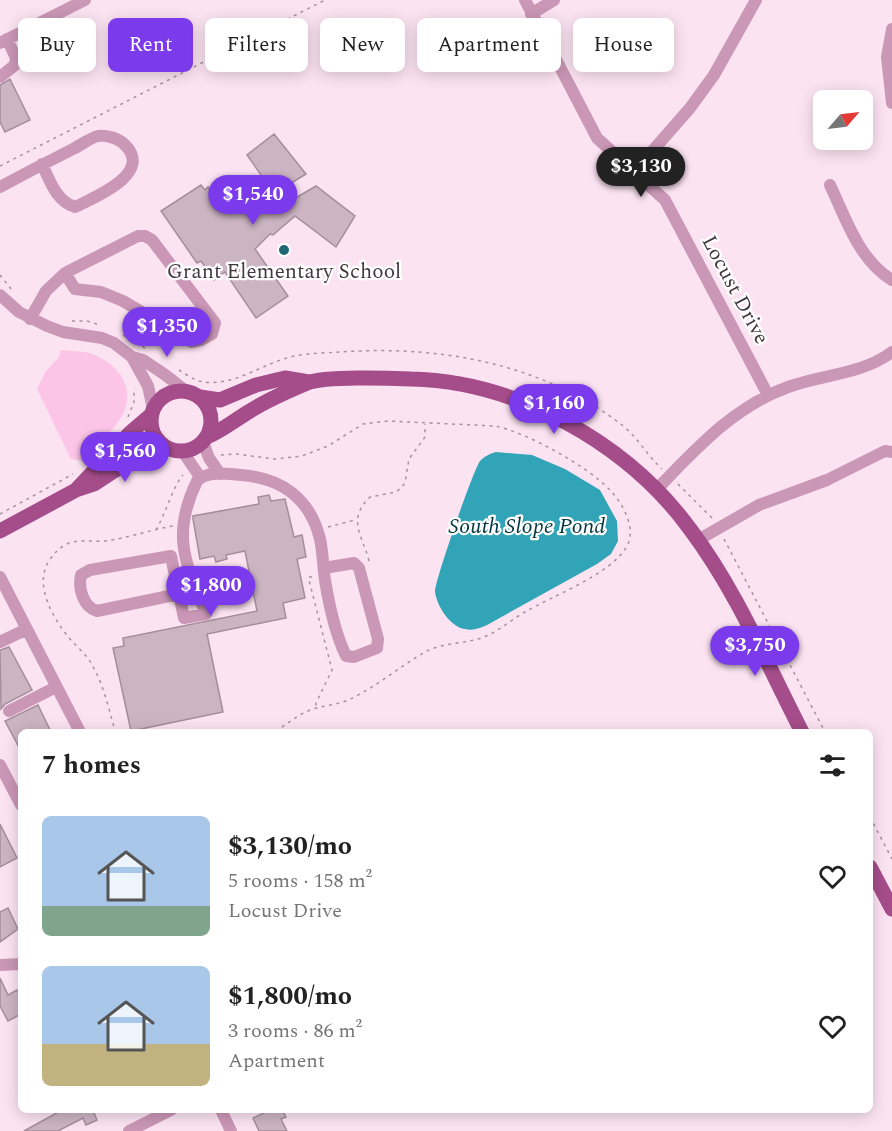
<!DOCTYPE html>
<html lang="en">
<head>
<meta charset="utf-8">
<style>
	:root { --surface:#fff; --page:#f6f6f6; --text:#222; --muted:#767676; --accent:#7c3aed }
	body { margin:0; font-family:Spectral,serif; background:var(--page); color:var(--text); height:100vh; display:flex; flex-direction:column; font-size:22px; white-space:nowrap }
	* { box-sizing:border-box; margin:0 }
	p { font-size:20px; color:var(--muted) }
	.icon { flex:none; width:33px; height:33px; fill:none; stroke:currentColor; stroke-width:2; stroke-linecap:round; stroke-linejoin:round }
	.map { position:relative; flex:1; overflow:hidden }
	.panel { position:absolute; left:18px; top:729px; width:855px; height:384px; display:flex; flex-direction:column; background:var(--surface); border-radius:9px; box-shadow:0 3px 15px #0003 }
	.panel>* { flex:none }
	.guide { position:absolute; left:18px; top:18px; width:856px; height:54px; display:flex; gap:12px }
	.needle { width:39px; rotate:62deg }
	.buttons { position:absolute; left:813px; top:90px; display:grid; gap:12px }
	.buttons a { display:grid; place-items:center; width:60px; height:60px; border-radius:9px; background:var(--surface); box-shadow:0 3px 15px #0003; font-size:30px }
	.price { position:absolute; translate:-50% -51px; padding:0 14px; border-radius:21px; background:var(--accent); color:#fff; font-size:20px; line-height:39px; filter:drop-shadow(0 2px 3px #0008) }
	.price::after { content:''; position:absolute; left:50%; top:36px; width:18px; height:14px; margin-left:-9px; background:inherit; clip-path:polygon(0 0,100% 0,50% 100%) }
	.price.current { background:#222; color:#fff }
	ul { padding:0; list-style:none }
	li { display:flex; align-items:center; gap:18px; height:150px; padding:0 24px }
	li span { display:grid; place-items:center; flex:none; width:168px; height:120px; border-radius:9px; color:#555 }
	li>.icon { margin-inline-start:auto }
	span .icon { width:72px; height:72px; fill:#fffc; stroke-width:1 }
	li b { font-size:26px }
	h2 { display:flex; justify-content:space-between; align-items:center; height:72px; padding:0 24px; font-size:26px }
	.chip { padding:0 21px; border-radius:9px; background:var(--surface); box-shadow:0 3px 15px #0003; font-size:21px; line-height:54px }
	.chip.current { background:var(--accent); color:#fff }
	.map>svg:first-child { display:block }
	.green { fill:#fcc4e7 }
	.water { fill:#32a4b8 }
	.building { fill:#ccb4c3; stroke:#a48e9c; stroke-width:1.5 }
	.lines { fill:none; stroke-linecap:round; stroke-linejoin:round }
	.path { stroke:#a4929d; stroke-width:1.5; stroke-dasharray:3 4.5; stroke-linecap:butt }
	.minor { stroke:#ca97b7; stroke-width:12 }
	.major { stroke:#a54d8a; stroke-width:15 }
	.poi-dot { fill:#1e6773; stroke:#fff; stroke-width:2 }
	.labels { text-anchor:middle; dominant-baseline:central; stroke-width:4.5; stroke-linejoin:round; paint-order:stroke }
	.poi-label { font-size:21px; fill:#42383e; stroke:#fff }
	.street-label { font-size:21px; fill:#42383e; stroke:#fff }
	.water-label { font-size:22px; font-style:italic; fill:#023740; stroke:#fff }
</style>
</head>
<body>
<div class="map">
<svg width="892" height="1131" viewBox="0 0 892 1131">
	<rect width="100%" height="100%" fill="#fce3f2"/>
	<path class="green" d="M61 350C70 351 81 351 89 353 115 361 137 386 123 414 115 429 95 447 84 461L71 459 37 389 46 371 59 357Z"/>
	<path class="water" d="M496 452 532 455 565 469 600 490 617 521 618 541 611 554 597 564 487 625C480 628 473 631 465 629 450 627 437 606 435 592 434 583 473 471 480 461 485 456 489 454 496 452Z"/>
	<path class="building" d="M10 79 30 120 5 132 0 122V85Z
		M274 134 306 174 262 201 270 213 316 186 355 216 336 247 295 216 273 235 270 234 255 249 288 296 256 318 225 272 214 280 201 261 197 263 161 211 201 185 205 190 208 187 224 211 266 182 247 155Z
		M269 495 271 501 285 499 294 537 302 535 306 557 297 559 305 598 283 603 286 618 207 634 223 712 131 731 113 648 124 646 123 638 257 611 245 551 226 555 227 559 216 562 214 556 200 559 193 519V516L259 504 258 497Z
		M9 647 32 690 5 704 1 709 0 650Z
		M38 705 51 732H21V751L5 721Z
		M0 824 17 858 0 867Z
		M8 908 18 929 0 942V912Z
		M0 978 8 995 17 990 21 997V1014L8 1021 0 1006Z
		M62 1110H99L94 1113 97 1120 86 1125 83 1118 58 1131H24Z
		M270 1110H282L286 1117 281 1119 287 1131H259L253 1118Z"/>
	<g class="lines">
		<path class="path" d="M0 166 325 0
			M0 275 11 289
			M72 321H87L100 325
			M123 335 145 348
			M179 370C185 374 193 379 199 381 233 389 263 362 295 356 309 353 326 353 340 352 439 345 542 363 622 425 638 438 647 455 662 469
			M128 417 134 402V390L136 389
			M221 455 236 454 275 459 302 456 328 446 363 424 388 421 495 426C526 432 587 466 609 489 622 502 637 528 627 546 612 574 552 596 525 612 509 621 496 634 478 639 460 644 442 643 425 652 399 667 375 688 348 700 335 706 321 705 308 711 296 716 285 726 274 732
			M678 484 713 519
			M0 514 73 474
			M328 527 355 520
			M156 530C165 515 174 484 183 475
			M724 539 825 732
			M369 561C363 536 346 520 370 497L396 492 401 488 405 483 409 459 425 437V424
			M312 577H309V580L332 670 316 703V707
			M118 732 114 727C108 706 103 683 91 663 86 654 77 647 70 639 54 620 33 585 49 561 54 553 60 547 69 543 81 539 93 542 105 541 128 538 150 530 173 526
			M870 817 892 859"/>
		<path class="minor" d="M525 0 597 138 665 200 768 395
			M531 14 554 0
			M892 29 887 57 892 103
			M0 43 85 0
			M0 77 15 65 16 58 7 39
			M634 172 690 108 714 75 756 0
			M830 185C846 219 859 260 892 280
			M0 187C24 174 49 161 73 149 81 145 90 138 98 136 106 135 118 138 124 144 155 173 95 197 75 207 56 201 50 181 42 164
			M138 236H145L152 240 215 323 212 334 201 340 192 342 123 301 101 292 75 289 65 273Z
			M0 295 19 312 47 326 63 332 102 338 114 343 132 357 143 360 164 374 186 391
			M30 319 46 291 65 273
			M132 357 148 386 153 409
			M203 442 209 458 220 474
			M183 452 200 477
			M656 490C696 449 733 407 788 387 823 374 861 375 892 352
			M698 540 759 505 827 480 885 451 892 452
			M190 573 175 576 171 556 90 570 81 575C78 588 83 607 97 611L179 594 184 618 206 614C185 562 171 535 197 481 207 470 228 474 241 475 281 478 310 498 320 539 323 553 323 567 325 580 329 605 335 633 346 656L354 657 377 648 378 639 359 568 354 563 324 568
			M0 577 80 732
			M0 642 27 629
			M9 711 56 687
			M0 765 21 805
			M0 965 21 964
			M221 1110 231 1131
			M129 1131 171 1110"/>
		<path class="major" d="M151 421a30 30 0 1 1 60 0a30 30 0 1 1-60 0Z
			M200 397 220 400 256 385 285 378 309 382
			M207 437C223 430 235 420 250 411 267 400 288 391 307 383 325 376 389 378 411 379 517 381 628 444 690 529 736 590 767 664 802 732
			M77 489 130 433 151 415
			M0 531 76 490 94 484 137 456 166 448
			M870 867 892 909"/>
	</g>
	<circle class="poi-dot" cx="284" cy="250" r="6"/>
	<g class="labels">
		<g class="poi-label">
			<text x="284" y="272">Grant Elementary School</text>
		</g>
		<g class="street-label">
			<text transform="translate(735 290) rotate(62)">Locust Drive</text>
		</g>
		<g class="water-label">
			<text x="527" y="526">South Slope Pond</text>
		</g>
	</g>
</svg>
<div class="buttons">
<a><svg class="needle" viewBox="-14 -14 28 28"><path d="M0-13l5 13h-10z" fill="#e53935"/><path d="M0 13l5-13h-10z" fill="#767676"/></svg></a>
</div>
<b class="price current" style="left:641px;top:198px">$3,130</b>
<b class="price" style="left:253px;top:226px">$1,540</b>
<b class="price" style="left:167px;top:358px">$1,350</b>
<b class="price" style="left:554px;top:435px">$1,160</b>
<b class="price" style="left:125px;top:483px">$1,560</b>
<b class="price" style="left:211px;top:617px">$1,800</b>
<b class="price" style="left:755px;top:677px">$3,750</b>
<div class="guide">
<a class="chip">Buy</a>
<a class="chip current">Rent</a>
<a class="chip">Filters</a>
<a class="chip">New</a>
<a class="chip">Apartment</a>
<a class="chip">House</a>
</div>
<section class="panel">
<h2>7 homes<svg class="icon" aria-label="filters" viewBox="0 0 24 24"><path d="M4 7h16M4 17h16"/><circle cx="9" cy="7" r="2"/><circle cx="15" cy="17" r="2"/></svg></h2>
<ul>
<li><span style="background:linear-gradient(#a9c7e8 75%,#7fa58c 0)"><svg class="icon" aria-label="home" viewBox="0 0 24 24"><path d="M3 11l9-7 9 7M6 9v11h12V9"/></svg></span><div><b>$3,130/mo</b><p>5 rooms · 158 m²</p><p>Locust Drive</p></div><svg class="icon" aria-label="heart" viewBox="0 0 24 24"><path d="M12 20l-8-8c-3-5 5-10 8-4 3-6 11-1 8 4z"/></svg></li>
<li><span style="background:linear-gradient(#a9c7e8 65%,#c2b280 0)"><svg class="icon" aria-label="home" viewBox="0 0 24 24"><path d="M3 11l9-7 9 7M6 9v11h12V9"/></svg></span><div><b>$1,800/mo</b><p>3 rooms · 86 m²</p><p>Apartment</p></div><svg class="icon" aria-label="heart" viewBox="0 0 24 24"><path d="M12 20l-8-8c-3-5 5-10 8-4 3-6 11-1 8 4z"/></svg></li>
</ul>
</section>
</div>
</body>
</html>
